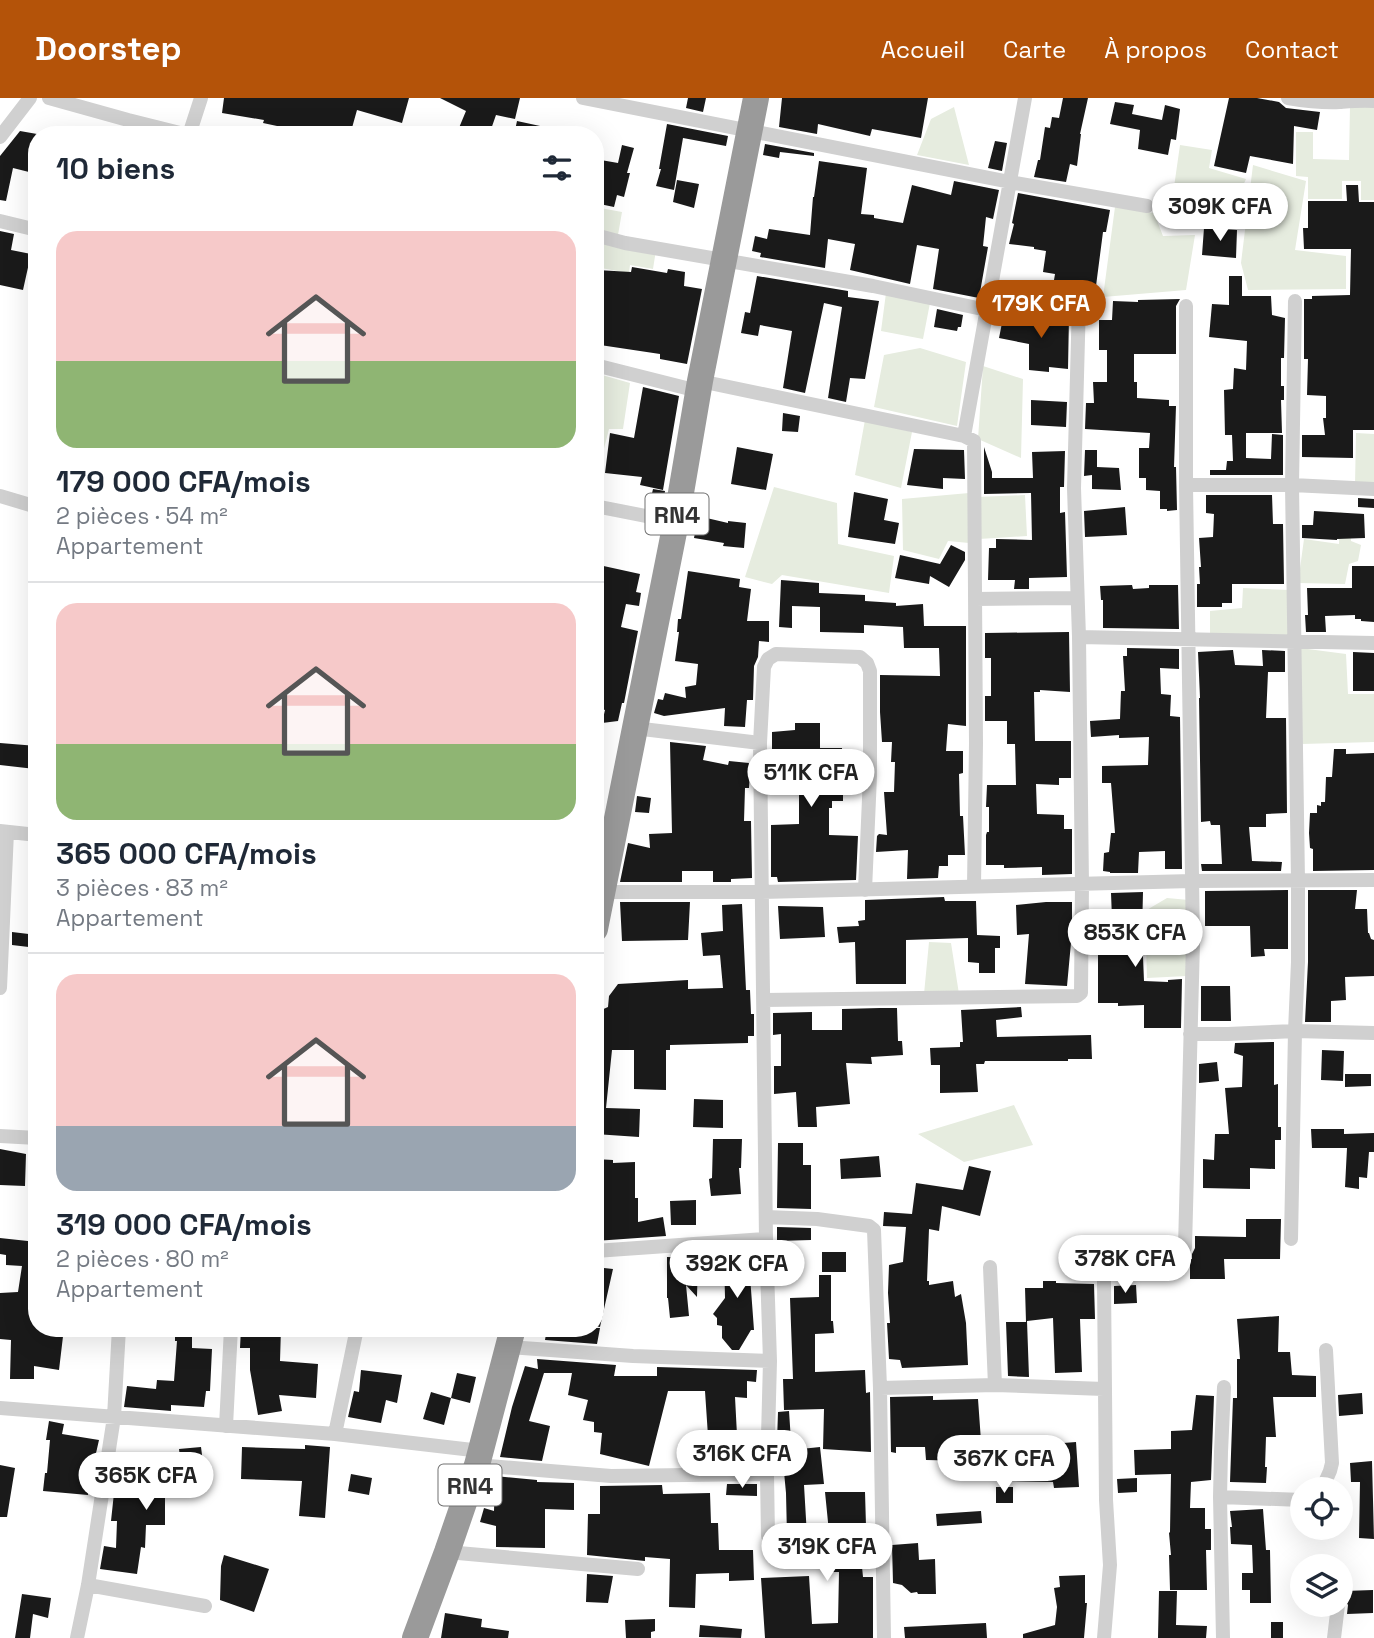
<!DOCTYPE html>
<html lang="fr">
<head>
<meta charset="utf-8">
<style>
	:root { --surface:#fff; --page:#f2f2f3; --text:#1f2937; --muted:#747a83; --line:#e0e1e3; --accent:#b45309 }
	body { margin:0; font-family:"Space Grotesk",sans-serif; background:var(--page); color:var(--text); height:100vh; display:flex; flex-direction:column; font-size:26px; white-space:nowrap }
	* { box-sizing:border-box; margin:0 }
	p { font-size:23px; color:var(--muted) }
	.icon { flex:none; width:38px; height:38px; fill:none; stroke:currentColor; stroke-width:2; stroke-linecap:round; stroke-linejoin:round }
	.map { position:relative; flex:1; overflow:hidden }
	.drawer { position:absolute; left:28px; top:28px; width:576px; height:1211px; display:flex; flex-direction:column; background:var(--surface); border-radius:28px; box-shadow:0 7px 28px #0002 }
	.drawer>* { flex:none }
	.controls { position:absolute; left:1290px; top:1379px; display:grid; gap:14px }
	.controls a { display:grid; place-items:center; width:63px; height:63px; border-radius:50%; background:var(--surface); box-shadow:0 7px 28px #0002; font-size:35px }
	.price { position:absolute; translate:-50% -60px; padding:0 16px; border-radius:24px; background:#fff; color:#222; font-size:23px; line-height:46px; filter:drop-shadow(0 2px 4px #0008) }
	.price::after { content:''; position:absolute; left:50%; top:42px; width:21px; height:16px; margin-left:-10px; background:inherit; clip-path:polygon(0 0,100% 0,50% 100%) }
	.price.current { background:var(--accent); color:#fff }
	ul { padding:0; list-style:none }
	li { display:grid; align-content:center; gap:14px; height:371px; padding:0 28px }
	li+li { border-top:2px solid var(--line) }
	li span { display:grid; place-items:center; height:217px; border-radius:21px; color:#555 }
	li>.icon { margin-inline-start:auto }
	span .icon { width:126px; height:126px; fill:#fffc; stroke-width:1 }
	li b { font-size:30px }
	h2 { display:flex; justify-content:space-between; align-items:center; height:84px; padding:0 28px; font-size:30px }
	header { display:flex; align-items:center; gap:42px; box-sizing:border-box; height:98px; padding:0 35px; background:var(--accent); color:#fff }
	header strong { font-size:33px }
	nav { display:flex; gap:38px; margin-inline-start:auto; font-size:24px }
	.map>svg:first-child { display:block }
	.green { fill:#e6ecdf }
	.building { fill:#1a1a1a }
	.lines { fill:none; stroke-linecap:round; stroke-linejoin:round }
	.street { stroke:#d0d0d0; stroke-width:14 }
	.highway { stroke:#9a9a9a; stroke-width:26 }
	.labels { text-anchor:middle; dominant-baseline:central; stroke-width:7; stroke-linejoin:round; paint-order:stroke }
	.shield { fill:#fff; stroke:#707070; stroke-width:2 }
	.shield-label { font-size:24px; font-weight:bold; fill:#333 }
</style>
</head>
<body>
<header>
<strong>Doorstep</strong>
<nav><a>Accueil</a><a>Carte</a><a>À propos</a><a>Contact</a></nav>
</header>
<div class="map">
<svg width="1374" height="1540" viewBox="0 0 1374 1540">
	<rect width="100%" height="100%" fill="#fff"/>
	<path class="green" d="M1350 8 1374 9V102H1361V83H1342V101H1308V79L1296 78V34H1313V61L1349 62Z
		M954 9 969 67 917 57 931 21Z
		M1180 47 1212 52 1209 70 1246 81 1230 117 1172 103Z
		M1253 67 1306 83 1295 152 1346 158V191L1248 192 1241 165Z
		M595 109 622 114 618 137 595 132Z
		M1115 109 1154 115 1163 138 1195 137 1186 192 1103 199Z
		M598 141 656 152 653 171 630 167 629 175 595 169Z
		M886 195 930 205 923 241 881 233Z
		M920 250 966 264 957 328 874 309 884 257Z
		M983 268 1023 281 1021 360 978 341Z
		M595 275 630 285 623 331H609L598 374 595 373Z
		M865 322 912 334 901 390 855 377Z
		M1356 335 1374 336V387H1355Z
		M774 389 837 405 838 446 894 458 889 495 782 477 772 486 745 479Z
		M969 395V445L948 443 939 461 903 452 902 401Z
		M1025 397 1027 438 979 441 977 399Z
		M1340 414 1351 417V443L1361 447 1358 463 1349 466 1345 486 1298 485 1304 441 1339 446Z
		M1243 490 1290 492 1289 539 1210 536V513L1242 510Z
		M1300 550 1346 556 1348 596H1374V644L1302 646Z
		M1167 800 1189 802 1187 878 1147 880 1145 813Z
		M929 844 951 845 959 896H924Z
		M1014 1007 1033 1047 964 1064 918 1036Z"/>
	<path class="building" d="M224 0H409L402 25 357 12 350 37H274L277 28 263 25 264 22 222 15Z
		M440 0H520L515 21 496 17 489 37H456L466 13Z
		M688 0H706L703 14 686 10Z
		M782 0H928L921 40 872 31 870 38 818 26 817 36 779 29Z
		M1063 0H1088L1080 36H1081L1077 68 1070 66 1066 84 1034 79 1038 62H1040L1045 29 1050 30 1052 19 1059 20Z
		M1229 0H1257L1279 4 1286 10 1320 14 1317 32 1294 28 1293 66 1250 58 1246 75 1214 68Z
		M1115 4 1134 7 1132 16 1162 22 1165 7 1180 11 1176 42 1171 41 1168 57 1138 51 1140 32 1110 26Z
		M517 23 554 31V37H514Z
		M667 26 728 38 726 48 683 40 674 92 656 88 661 71H659Z
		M20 33 37 36V76L13 70 6 103 0 102V58Z
		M995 43 1007 45 1002 73 988 70Z
		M765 46 814 55V58L780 54 779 60 763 57Z
		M622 47 634 50 627 75H630L624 99 617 97 614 109 595 105V61L618 65Z
		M819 63 867 70 861 116 874 117V120L903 125 912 87 951 97 954 83 999 92 993 121 986 119 983 148 988 149 979 200 933 191 939 151 917 147 910 186 850 172 855 146 828 141 825 170 760 159 761 155 752 153 755 138 767 141 769 131 810 137 813 99H814Z
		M677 82 699 86 694 110 673 104Z
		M1346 87H1358L1359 104H1374V332H1353V360L1302 359V337H1325L1323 320H1326V298L1307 297 1308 261H1304V201H1312V198L1350 197 1351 151H1304L1303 130H1308V103H1347Z
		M1018 95 1110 112 1106 134H1103L1096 188 1054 182 1055 176 1043 174 1046 153 1034 151V149L1009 146 1014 126 1012 125Z
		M1204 130 1237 132 1236 160 1202 157Z
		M0 133 14 136 11 152 31 156 23 192 0 187Z
		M632 169 667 175 668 171 685 174 684 188 702 191 687 266 660 261V256L600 247 602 231 595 230 599 197 596 196 597 172 631 174Z
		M757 178 848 193V199L879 203 865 281 850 280 846 304 828 300 842 209 824 205 805 295 783 290 792 233 760 227 758 238 741 235 745 214 750 215Z
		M1229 178H1242V198H1271L1272 217 1285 220 1284 260H1281V288H1284V302H1281L1282 335H1246V360L1271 361 1272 336 1283 337V377H1210V372H1226L1227 363H1233L1232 337H1225L1224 292 1233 291 1234 270 1246 272 1247 243 1209 239 1212 206 1229 207Z
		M1180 201 1176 208V256H1134V284H1137V300L1169 302V308H1176L1174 369H1176L1177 412 1167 413V411H1160V393L1146 392V380H1139V350H1149L1150 335 1085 331 1086 305H1094L1093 284H1107V252H1099V222H1112L1113 203 1138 204V202Z
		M937 211 963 217 961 229H958L957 233 934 229Z
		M1055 215 1069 218 1068 271 1049 269V274L1029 272V246L999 240 1002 225 1006 226 1007 216 1025 221 1054 224Z
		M643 289 679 298 663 392 640 387 642 379 605 375 610 335 634 340Z
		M1031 302 1067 304 1066 329 1031 327Z
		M783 315 800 318 798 334 782 333Z
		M737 349 773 356 766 392 731 386Z
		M984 349 992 374V380H1033L1032 354 1065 353 1064 389H1060V415L1065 414 1067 479 1029 480V491H1014L1015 482H988L989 450H996V441L1032 442 1031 395 984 396Z
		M914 351 964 352 965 381 943 380V391L907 387Z
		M1085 352H1097V369L1119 370 1121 392 1092 391V377L1084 378Z
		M653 391 665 393 663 407 650 404Z
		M854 394 888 401 884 422 899 425 895 446 848 439Z
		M1206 397H1272L1273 426H1283L1284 486H1232V505H1222V509H1197V486H1200L1199 469H1201L1199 440 1213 439 1214 416 1206 415Z
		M1358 400 1374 401V410L1358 409Z
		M1125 409 1127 437 1085 439 1084 413Z
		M1314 413 1364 416 1365 440 1337 441V442L1302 440V427H1313Z
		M698 418 728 425V423L746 425 744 450 723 448 724 445 694 440Z
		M951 447 965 454V462L949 489 930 478 929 486 895 480 900 457 940 466Z
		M599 467 640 476 636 494 641 495 639 508 626 506 621 529 638 533 624 605H622L618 623 602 625 605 612 595 609V486Z
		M1352 468H1374V524L1361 523V521H1355V517L1325 518 1326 534H1306L1305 517H1308L1307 490H1352Z
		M688 473 740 481 739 489 751 491 747 523H769V544L759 543 758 559 754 568 753 602H747L745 629 724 628 725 610 664 618 654 615 658 601 663 602 665 595 686 600 685 589 696 587 698 566 675 563 679 534H677L678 521H681Z
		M781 482 819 485V495L865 497V503L896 505V508L923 506 924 528H966V628L948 626 946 653H963V675L959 676 960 718H963L965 757H948V768H939L938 780 907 781 908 752 876 754 877 738 879 736 887 737 884 694H894L895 664H891L892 644H882L880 614V577L940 578 939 550H904L903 529 864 527V535L820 534V509L792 508V530L779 529Z
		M1132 487 1133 491 1149 490V487H1178L1179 531 1103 530V502H1101L1100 488Z
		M1069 534 1070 594 1040 592V594H1034L1035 643H1071V680H1059V687L1036 686 1037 716 1064 717V731H1072V776L1042 777V769L1004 770V767H986V737L987 734H989V709H986L987 687H1016L1015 646H1007V623H985V598H991V560H985V535Z
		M1127 550 1179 551V571L1160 570 1161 596 1171 597 1170 618 1180 619 1182 771H1165V753L1139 754 1138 775H1110V774L1103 773 1104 755 1109 754 1111 735H1115L1111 685H1102V668L1148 667 1149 639 1119 640V637L1091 639 1090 623 1120 621 1121 593H1125L1123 558H1127Z
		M1233 552 1235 567 1263 568 1262 552 1285 553V574H1268L1266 620H1286L1287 715 1266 716V729H1249L1252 763 1282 764 1281 773H1202L1201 766H1222L1220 727H1211L1210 723 1201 724 1199 600H1200L1198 554Z
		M1353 554 1374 555V593H1353Z
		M795 625H820V650H842L843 678 860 679V691L843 690V703H832V710H829V737L858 738 856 782 778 784 777 779H771V727L799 726V692L772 693V634L795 632Z
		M670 644 706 648 703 662 728 667 729 663 749 665 748 673H750L749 690H745L744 723H751L752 780 731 781V784H713V773H682V784H620L628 745 650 750 649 736 672 735Z
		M0 645 37 648 35 671 0 667Z
		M1334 651H1346V656L1374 655V772L1313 773V751L1310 750 1309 735 1310 715H1317V707L1321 708V704H1325L1326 679H1332Z
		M637 698 651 700 649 715 635 714Z
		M1288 792V851H1264L1265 858 1251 859 1250 828H1205V793Z
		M1308 792H1357L1355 811H1367L1368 835H1369L1371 841 1374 842V878L1345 879 1346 902 1331 903V924H1305L1308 864Z
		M1143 794 1142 835 1144 883 1168 884V882L1182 881 1181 930H1144V907L1118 908V905H1098V847L1113 846 1111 795Z
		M944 799 945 803H976L977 837 1000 838V850H995V875H979V865L968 864V840L906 842V886H856L855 844 839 845 837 829 859 828 858 823 865 822V802Z
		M620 804H690L688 842 622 843Z
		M1046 804H1072V834L1067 888 1025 886 1029 836 1017 837 1016 807Z
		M742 806 746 892H750L751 916H754V938H748V945L670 947V952H666V992L634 991V952H612L606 1010 640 1011 639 1039 595 1036V930L599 913 608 909 609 898 618 886 688 882V891L723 890 720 857 703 858 701 835 723 833 722 807Z
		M778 808 823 809 825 839 780 841Z
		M12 834 37 837V850L12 847Z
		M1201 888H1230L1231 923H1201Z
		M1021 909 1022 919 996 922 997 939 1091 937 1092 961H1068V963H985L984 966H976L978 994 940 995V967H931L930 950 960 949V944H963L961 912Z
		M880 910H897L898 943H902L903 957 871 959 872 966 846 965 850 1006 816 1009 817 1029H798L796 994 774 996V968H781V936L773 937V915L812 914V932H842V911Z
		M1274 944V987L1278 986V1029H1281V1042H1275V1071L1250 1070V1091L1203 1090V1061L1214 1062 1215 1036H1229L1225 990 1242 989 1243 958 1234 955 1235 945Z
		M1322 952 1344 953 1343 983 1321 982Z
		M1217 964 1219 983 1199 985V966Z
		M1345 976H1371V988L1345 989Z
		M694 1001 723 1002V1030L693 1029Z
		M1311 1031H1344V1036L1374 1035V1054H1369L1367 1080 1359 1079V1091L1345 1089 1347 1050H1312Z
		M713 1041H742L741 1070H739L741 1096 711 1098 709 1081 712 1080Z
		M778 1045H803V1067H811V1111L777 1110Z
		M0 1051 26 1056 25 1088 0 1087Z
		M879 1058 881 1079 841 1081 840 1061Z
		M595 1061 613 1062V1065L635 1064V1100H638V1124L663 1119 666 1138 595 1143Z
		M969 1068 991 1073 980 1118 942 1108 939 1133 929 1131 927 1183H929V1187L953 1183 955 1199 961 1196 966 1225 968 1267 902 1270 900 1262 889 1261 887 1225H890L888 1195 889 1167 903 1164 906 1129 883 1128 884 1114 912 1116 916 1085 963 1092Z
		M696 1102V1127H671L670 1103Z
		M1246 1121H1281L1280 1161H1224L1225 1181H1190V1161H1192V1156L1195 1150V1138L1246 1139Z
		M777 1129 811 1130V1142L777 1143Z
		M0 1140 37 1144V1230H64L59 1272 34 1268V1281H10L11 1242 0 1241V1195L18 1194 22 1168 6 1167V1157L0 1156Z
		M752 1154 753 1178H750L754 1232H751L739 1252H732L722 1240V1228L717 1227V1220L713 1216 725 1200 724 1155Z
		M822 1154H846V1174H822Z
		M667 1159 698 1160 697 1199 686 1187 689 1218 670 1220 668 1200H667Z
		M595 1169 613 1171 600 1229 595 1228Z
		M819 1177H831V1223H833L834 1235 815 1236V1274L865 1272 866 1295 870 1294 871 1354 823 1351 824 1311 784 1312 783 1281H793L790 1200 819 1199Z
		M1043 1183H1056V1185L1094 1186 1095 1221H1080L1082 1274 1055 1275 1053 1220 1027 1223 1029 1279 1008 1278 1006 1224H1026L1025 1190H1043Z
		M1136 1187 1137 1205 1114 1206V1188Z
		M1279 1218 1278 1254H1290L1292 1277 1316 1278V1299H1273L1276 1339H1266L1265 1369H1267L1266 1385 1230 1384 1233 1300H1237V1261H1240L1237 1221Z
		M175 1230H192V1250L212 1251 210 1293H206L204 1309 171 1307V1313L124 1309 127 1288 156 1291 157 1282 174 1283 177 1243H175Z
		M241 1230H281L280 1263 318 1266 316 1300 279 1297 282 1313 258 1317 250 1272V1250H240Z
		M547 1230H600L597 1246 545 1242Z
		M537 1261 616 1267 614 1278H657V1269L757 1272 756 1284 747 1283V1300L735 1299 737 1337 708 1338 705 1293H668L649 1368 600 1356 602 1335 594 1334V1324L583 1322 588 1302 568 1297 572 1275H544L529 1323 550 1328 542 1363 500 1359 512 1309 525 1268 538 1271Z
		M361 1272 402 1277 397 1305 386 1302 381 1325 348 1319 354 1293 359 1294Z
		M457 1275 476 1279 470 1305 451 1300Z
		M431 1294 451 1300 444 1327 423 1321Z
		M1362 1295 1363 1316 1339 1318 1338 1297Z
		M1196 1297 1214 1298 1211 1382 1191 1384 1190 1410H1205V1431H1211V1452H1206L1207 1492H1170L1169 1457H1171L1169 1435 1170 1434 1171 1376 1135 1377 1134 1352 1171 1351V1333L1192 1332Z
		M933 1298V1302L978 1301 982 1357H971V1363L926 1362 925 1349H896V1355L891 1354 890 1299Z
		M789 1313 791 1343 777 1344 778 1314Z
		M49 1323 64 1326 62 1336 99 1342 89 1386 88 1397 43 1393 45 1375H47L50 1342H46Z
		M1076 1344 1079 1389 1054 1390 1053 1384 1006 1383V1354L1051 1355V1346Z
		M305 1347 330 1349 325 1420 299 1418 302 1383 241 1381 242 1349 305 1351Z
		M201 1349 205 1380 165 1384V1427H146L145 1450 141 1449 137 1476 100 1471 104 1448 116 1450 117 1423H111L114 1395 153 1398V1367H181L179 1351Z
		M820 1349 824 1386 804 1387 807 1438H787L786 1395 782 1353Z
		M1372 1363 1374 1441 1359 1440 1360 1384H1351L1350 1365Z
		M0 1367 15 1370 7 1419H0Z
		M351 1376 372 1380 369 1397 348 1393Z
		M495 1378 537 1382V1384L574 1385V1412L545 1411V1450L496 1449V1428L480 1424 484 1410 494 1413Z
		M1137 1380V1394L1118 1395 1117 1381Z
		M727 1386H757V1398L726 1397Z
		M662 1387 663 1396 710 1395 711 1425H718L719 1452H753L754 1482 729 1483V1475L696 1476 695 1510 669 1509 670 1461 645 1459V1463L587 1457 588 1416H600V1388Z
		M996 1389H1013V1405H996Z
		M825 1394H865L866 1428H858L863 1479H873V1540H765L761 1480 809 1478 812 1526 838 1525 839 1474H833Z
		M1263 1411 1266 1452H1270L1271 1505H1250V1492H1242V1475H1253L1252 1447 1231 1446 1230 1429H1232L1230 1413Z
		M981 1413 982 1425 937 1428 936 1416Z
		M918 1445 919 1462 935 1461 936 1496H918L917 1494 911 1495 902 1487 893 1485 892 1447Z
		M224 1457 269 1471 254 1514 220 1502 221 1468Z
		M587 1476 613 1478 608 1505 586 1504Z
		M1085 1477V1505H1087L1084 1540H1023V1536L1055 1527 1057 1509 1054 1490 1060 1489 1059 1478Z
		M1373 1492V1515L1347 1516 1348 1507 1344 1500 1345 1493Z
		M1159 1493H1177L1176 1527 1207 1528 1206 1540H1158Z
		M22 1496 51 1500 48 1520 33 1516 30 1540H15Z
		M445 1515 482 1521 481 1529 509 1533 508 1540H441Z
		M655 1521V1533L651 1534V1540H626L625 1522Z
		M1271 1524H1283V1540H1271Z
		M986 1525 987 1540H905L904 1529Z
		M700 1527 742 1531 741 1540 699 1539Z"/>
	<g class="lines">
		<path class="street" d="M49 0 128 22 188 37
			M583 0 1010 84 1147 108
			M1288 0C1306 3 1322 5 1340 4 1352 3 1362 2 1374 3
			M189 37 201 0
			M0 39 30 0
			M0 123 37 132
			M595 137 625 145 873 188 987 212
			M595 267 698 293
			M700 283 964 338 974 343 976 645 974 788
			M964 338 1025 0
			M1186 387H1292L1374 391
			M0 398 37 409
			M595 408 676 424
			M975 501 1076 500
			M1079 539 1374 545
			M634 630 760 645
			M0 733 37 737
			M603 794H761L1192 783 1374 782
			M0 890 7 734
			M764 902 1077 898 1081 895 1082 786 1079 539 1074 390 1079 203
			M1190 936H1228L1295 933 1374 935
			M0 1038 37 1040
			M766 1119 817 1121 869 1128 874 1132 880 1290 884 1540
			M1291 1141 1295 933 1298 864V783L1292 387 1295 203
			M1185 1149 1193 844 1186 387V208
			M595 1153 766 1141
			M990 1169 995 1287
			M509 1249 633 1258 770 1263
			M880 1290 995 1287 1104 1291
			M0 1310 335 1336 481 1353
			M226 1328 231 1230
			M335 1336 357 1230
			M477 1367 611 1378 767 1376
			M1322 1391 1330 1373 1332 1365 1326 1252
			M1220 1399 1302 1402
			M768 1438 767 1376 770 1263 766 1141 760 645 764 569 768 561 776 556 860 559 867 565 870 573V678L865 792
			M447 1454 638 1471
			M88 1487 205 1508
			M77 1540 88 1487 114 1319 119 1230
			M1104 1540 1110 1467 1106 1402 1104 1183
			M1223 1540 1220 1399 1221 1354 1224 1289
			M1334 1540 1338 1507"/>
		<path class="highway" d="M595 831 676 424 700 283 756 0
			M415 1540 447 1454 477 1367 513 1230"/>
	</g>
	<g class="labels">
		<g class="shield">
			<rect x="645.5" y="395.5" width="63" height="41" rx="5"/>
			<rect x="438.5" y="1366.5" width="63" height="41" rx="5"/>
		</g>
		<g class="shield-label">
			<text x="677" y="416">RN4</text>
			<text x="470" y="1387">RN4</text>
		</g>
	</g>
</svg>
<div class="controls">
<a><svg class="icon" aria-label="locate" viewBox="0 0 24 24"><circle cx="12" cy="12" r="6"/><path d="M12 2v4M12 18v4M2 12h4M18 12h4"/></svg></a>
<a><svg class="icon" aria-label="layers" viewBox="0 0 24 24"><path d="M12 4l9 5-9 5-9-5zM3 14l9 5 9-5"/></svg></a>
</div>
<b class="price" style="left:1220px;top:145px">309K CFA</b>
<b class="price current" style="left:1041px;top:242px">179K CFA</b>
<b class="price" style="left:811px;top:711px">511K CFA</b>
<b class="price" style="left:1135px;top:871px">853K CFA</b>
<b class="price" style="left:1125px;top:1197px">378K CFA</b>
<b class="price" style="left:737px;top:1202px">392K CFA</b>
<b class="price" style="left:742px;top:1392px">316K CFA</b>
<b class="price" style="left:1004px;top:1397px">367K CFA</b>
<b class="price" style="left:146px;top:1414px">365K CFA</b>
<b class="price" style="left:827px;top:1485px">319K CFA</b>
<section class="drawer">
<h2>10 biens<svg class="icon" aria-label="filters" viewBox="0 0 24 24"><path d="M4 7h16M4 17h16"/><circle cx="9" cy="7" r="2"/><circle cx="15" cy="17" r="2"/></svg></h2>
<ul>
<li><span style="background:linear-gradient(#f6c9c9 60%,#8fb573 0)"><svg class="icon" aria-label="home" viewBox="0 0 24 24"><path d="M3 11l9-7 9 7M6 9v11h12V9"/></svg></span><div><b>179 000 CFA/mois</b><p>2 pièces · 54 m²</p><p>Appartement</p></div></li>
<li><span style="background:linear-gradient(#f6c9c9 65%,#8fb573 0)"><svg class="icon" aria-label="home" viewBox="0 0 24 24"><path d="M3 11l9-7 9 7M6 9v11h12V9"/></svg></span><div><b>365 000 CFA/mois</b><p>3 pièces · 83 m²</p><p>Appartement</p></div></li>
<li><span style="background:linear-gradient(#f6c9c9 70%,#9aa5b1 0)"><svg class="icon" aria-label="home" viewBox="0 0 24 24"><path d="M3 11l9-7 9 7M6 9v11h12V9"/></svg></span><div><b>319 000 CFA/mois</b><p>2 pièces · 80 m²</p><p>Appartement</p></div></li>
</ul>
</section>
</div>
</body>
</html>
